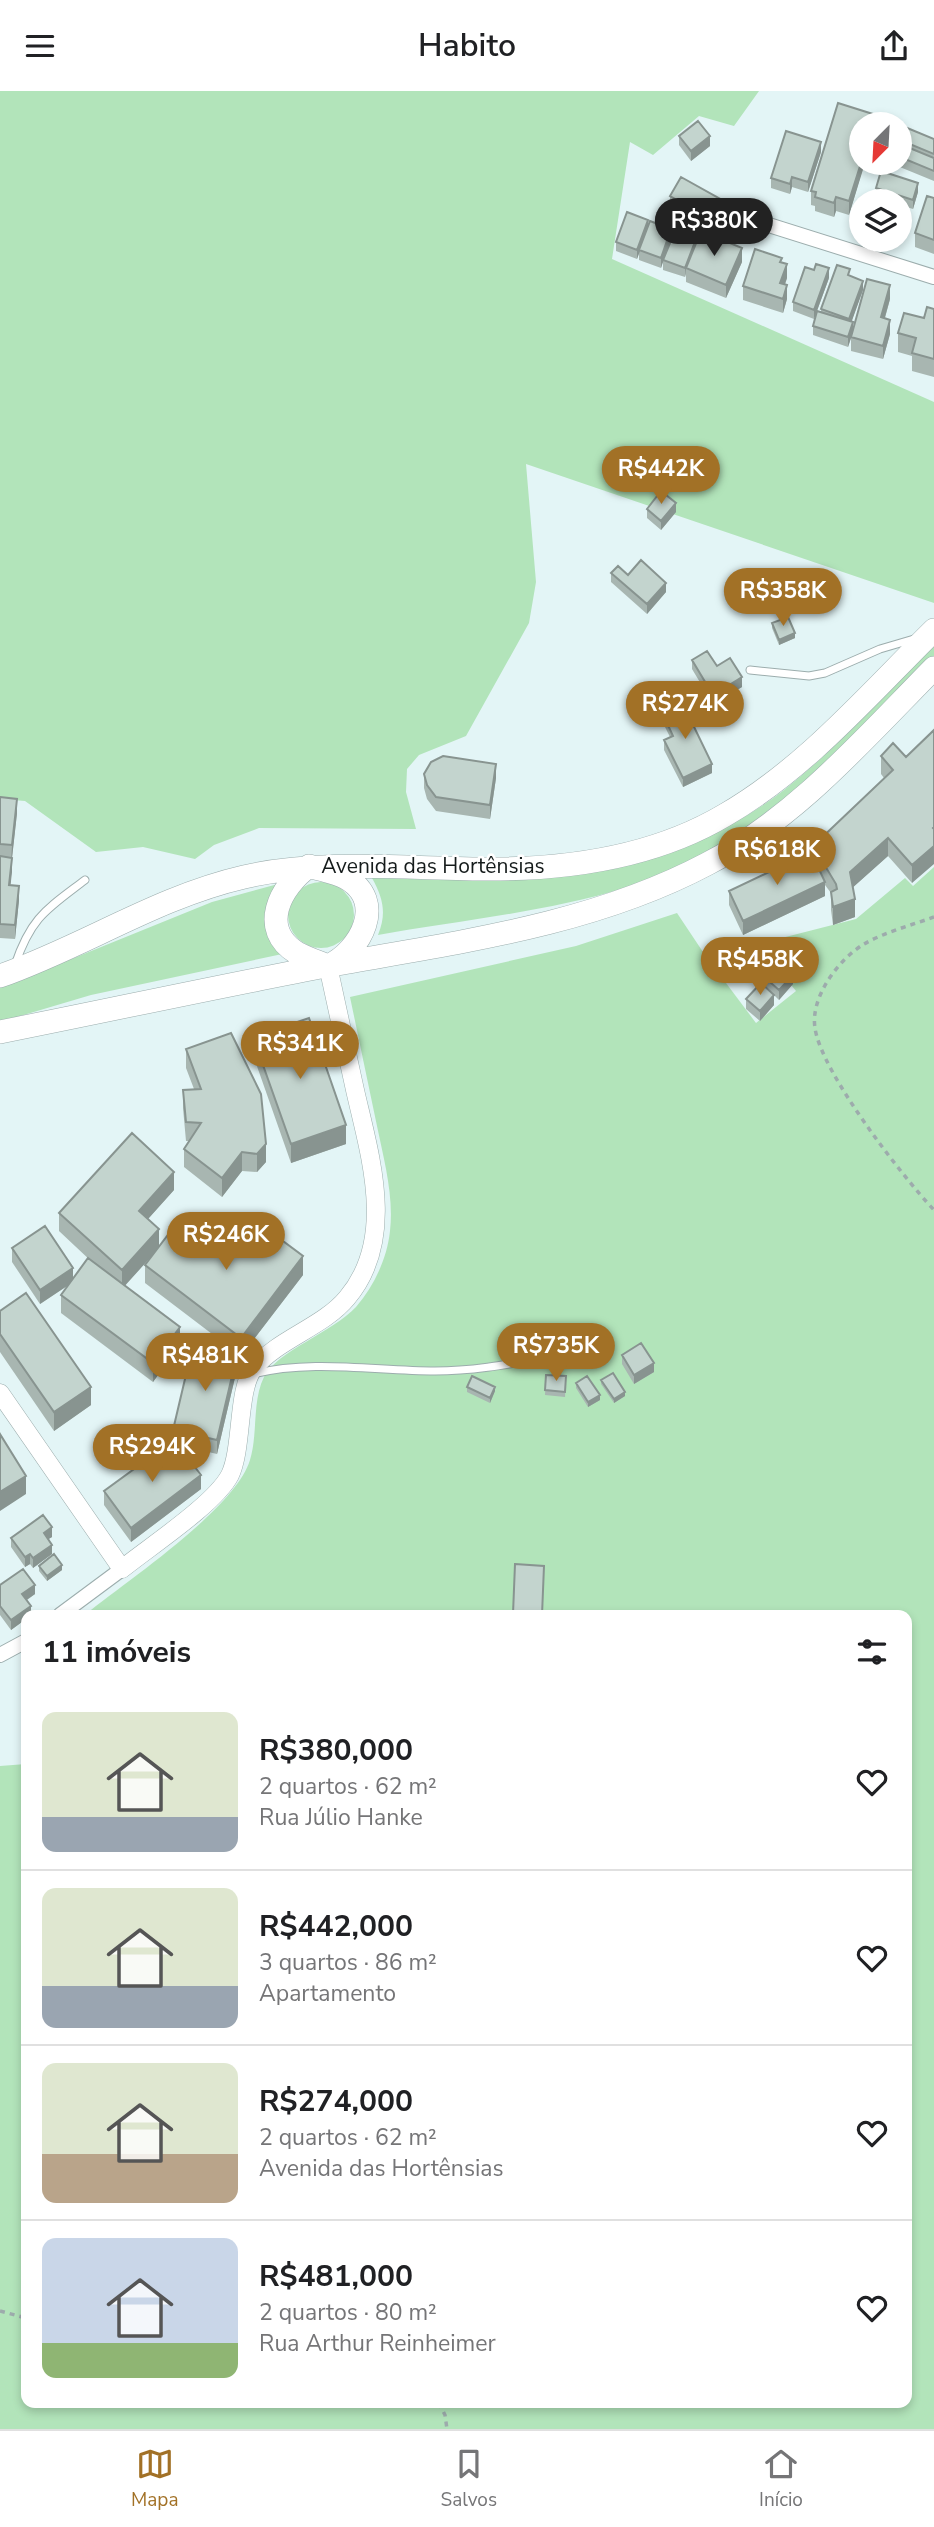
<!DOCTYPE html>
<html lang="pt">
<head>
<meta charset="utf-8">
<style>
	:root { --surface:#fff; --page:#f2f2f2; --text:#202124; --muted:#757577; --line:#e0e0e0; --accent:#a27126 }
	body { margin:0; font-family:"Nunito Sans",sans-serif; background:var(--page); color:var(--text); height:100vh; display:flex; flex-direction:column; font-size:26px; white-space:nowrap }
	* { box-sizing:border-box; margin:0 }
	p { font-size:23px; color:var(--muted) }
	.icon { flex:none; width:38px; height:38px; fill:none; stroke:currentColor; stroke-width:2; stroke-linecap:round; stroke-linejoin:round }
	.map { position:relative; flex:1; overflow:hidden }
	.panel { position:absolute; left:21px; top:1519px; width:891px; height:798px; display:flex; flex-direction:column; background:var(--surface); border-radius:14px; box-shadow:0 4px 10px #0003 }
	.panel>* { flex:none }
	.needle { width:46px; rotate:204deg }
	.fabs { position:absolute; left:849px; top:21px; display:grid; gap:14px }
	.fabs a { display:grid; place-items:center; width:63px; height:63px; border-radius:50%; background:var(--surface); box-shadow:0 4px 10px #0003; font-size:35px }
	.price { position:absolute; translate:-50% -60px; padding:0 16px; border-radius:24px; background:var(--accent); color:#fff; font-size:23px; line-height:46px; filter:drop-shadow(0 2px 4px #0008) }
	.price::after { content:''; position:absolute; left:50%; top:42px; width:21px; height:16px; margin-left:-10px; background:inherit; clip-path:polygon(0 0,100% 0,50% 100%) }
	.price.on { background:#222; color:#fff }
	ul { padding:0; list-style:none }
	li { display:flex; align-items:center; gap:21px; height:175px; padding:0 21px }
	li+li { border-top:2px solid var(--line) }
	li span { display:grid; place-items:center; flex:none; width:196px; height:140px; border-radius:14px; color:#555 }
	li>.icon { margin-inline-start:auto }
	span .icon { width:84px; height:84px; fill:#fffc; stroke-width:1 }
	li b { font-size:30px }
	h2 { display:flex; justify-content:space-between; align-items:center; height:84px; padding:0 21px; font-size:30px }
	header { display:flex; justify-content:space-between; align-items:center; height:91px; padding:0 21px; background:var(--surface); font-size:32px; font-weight:600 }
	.dock { display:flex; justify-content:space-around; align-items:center; height:98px; border-top:2px solid var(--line); background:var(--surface); font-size:19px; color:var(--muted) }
	.dock a { display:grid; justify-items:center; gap:4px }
	.dock .on { color:var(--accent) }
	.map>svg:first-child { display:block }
	.green { fill:#b2e4ba }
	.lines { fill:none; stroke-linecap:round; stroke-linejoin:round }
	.service-casing { stroke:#9cadad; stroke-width:9 }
	.minor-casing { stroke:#9cadad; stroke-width:16 }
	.tertiary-casing { stroke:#9cadad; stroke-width:19 }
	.primary-casing { stroke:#9cadad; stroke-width:24 }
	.path { stroke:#9dabac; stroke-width:3.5; stroke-dasharray:5 5; stroke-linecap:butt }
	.service { stroke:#fff; stroke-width:7 }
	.minor { stroke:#fff; stroke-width:14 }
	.tertiary { stroke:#fff; stroke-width:18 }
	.primary { stroke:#fff; stroke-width:23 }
	.wall { fill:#a8b6b1 }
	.shaded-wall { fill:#889490 }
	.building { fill:#c3d4ce; stroke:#889490; stroke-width:2 }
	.labels { text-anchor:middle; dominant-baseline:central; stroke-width:5; stroke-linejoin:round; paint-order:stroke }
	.street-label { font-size:21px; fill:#151b1b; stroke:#fff }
</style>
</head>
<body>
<header><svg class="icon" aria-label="menu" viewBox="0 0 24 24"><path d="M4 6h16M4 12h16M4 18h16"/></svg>Habito<svg class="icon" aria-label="share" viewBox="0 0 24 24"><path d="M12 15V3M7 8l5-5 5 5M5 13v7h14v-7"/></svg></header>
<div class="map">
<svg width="934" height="2338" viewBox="0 0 934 2338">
	<rect width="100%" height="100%" fill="#e3f5f6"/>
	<path class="green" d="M0 0H759L734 35 699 25 653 64 630 51 612 168 934 311V512L526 373 536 491 529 532 466 645 419 664 407 678 406 701 416 738 259 737 214 754 195 768 143 756 96 761 25 710 0 708Z
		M934 555V566C869 631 806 699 729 750 633 814 490 824 378 844 387 822 383 807 372 787 521 791 658 796 784 699 838 656 885 604 934 555Z
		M934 776V2338H0V1675L26 1673V2312H906V1524L86 1523C128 1489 235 1418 250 1369 258 1343 252 1310 264 1286 277 1260 333 1241 356 1216 374 1195 387 1168 390 1140 394 1105 384 1069 377 1035 368 992 359 949 350 906L576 855 677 822 705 864 756 932 796 900 758 853 856 828 905 787 913 795Z
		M288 824a33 33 0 1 1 66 0a33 33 0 1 1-66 0Z
		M278 793 287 862 91 904 0 931V897L212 811Z"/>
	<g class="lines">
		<g class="service-casing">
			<path id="service" d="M750 579 809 585 825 582 880 558 914 548
				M15 874C31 826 47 818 85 789
				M253 1283C312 1268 376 1280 435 1280 478 1280 520 1271 562 1264"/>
		</g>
		<g class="minor-casing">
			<path id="minor" d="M737 124 934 186
				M60 1524 122 1478
				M0 1564 26 1550"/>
		</g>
		<g class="tertiary-casing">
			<path id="tertiary" d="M0 1302 122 1478C149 1456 215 1413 230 1384 243 1357 237 1297 254 1277 278 1248 323 1236 347 1207 397 1148 370 1065 355 999 346 957 337 916 328 875"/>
		</g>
		<g class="primary-casing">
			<path id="primary" d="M309 775C321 779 335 781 346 787 387 810 361 860 328 875 318 871 306 867 297 862 258 838 280 796 309 775Z
				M0 885C83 856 157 806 244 786 321 768 412 778 491 778 571 778 656 765 725 724 805 678 869 603 934 539
				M0 941C110 919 221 895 331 874 458 851 592 834 707 773 796 727 864 648 934 577"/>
		</g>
		<path class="path" d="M934 826C912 834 885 841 864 853 839 868 810 906 815 937 821 981 902 1085 934 1119
			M0 2220 26 2227
			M439 2312 445 2324 447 2338"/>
		<use href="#service" class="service"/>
		<use href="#minor" class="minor"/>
		<use href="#tertiary" class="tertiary"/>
		<use href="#primary" class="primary"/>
	</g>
	<path class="wall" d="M876 33 849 124 836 120 834 126 815 120V115L811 114V100Z
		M900 34 934 48V90L890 72H900Z
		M679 45 710 55 691 70 679 54Z
		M821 61 808 101 792 96 790 103 771 97V87Z
		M876 97 918 101 913 118 900 114V110H887L876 107Z
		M670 105 722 119 711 138 670 114Z
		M934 107V163L915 156V142Z
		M648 137 671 148 696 154 742 171 726 207 686 191V183L685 186 663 179V169L661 177 639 169V162L637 168 616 160V151Z
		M782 171 787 187 785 194 787 208 783 222 743 209V195Z
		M850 185 863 199 851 231 853 238 890 208 885 227 890 243 883 268 851 260V247L848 256 813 244V235L821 221V218Z
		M829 187 814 228 793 220V211Z
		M934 218V286L912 280V265L898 261V242L924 227Z
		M647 418 676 421 661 439 647 427Z
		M611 482 628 484 666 501 647 523 611 491Z
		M772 532 795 547 779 554 772 537Z
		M692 569 717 575 742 596 713 613 692 578Z
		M661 619 712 682 683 696 664 659V649L670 646 661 628Z
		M934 639 912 792 888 765 853 796 855 826 833 834 831 819V802L825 794V805L743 844 729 814V800L813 765V755L884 687 881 683V665L906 666Z
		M424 683 496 687 490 728 436 720 427 708 424 697Z
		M0 706 17 722 12 767 10 794 19 809 15 848 0 847Z
		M754 877 793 893 779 909 774 904V914L760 930 746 918V908L761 892 754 886Z
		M253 946 346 1053 291 1072 253 964Z
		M186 958 266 1071 257 1081 242 1080 222 1106 184 1076V1058L189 1050H186L183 1017V999L194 998 186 977Z
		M174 1099 148 1128 159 1156 229 1165 303 1184 241 1265 145 1192V1174L155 1161 124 1195 180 1254 153 1291 61 1222V1204L67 1195 40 1213 12 1171V1157L73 1187 92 1171 59 1140V1122Z
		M0 1220 91 1314 54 1340 0 1261Z
		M622 1264 654 1281 634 1293 622 1273Z
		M237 1278 217 1363 178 1354 201 1398 131 1451 104 1414V1400L173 1350V1339Z
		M546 1284 566 1285 565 1306 545 1304Z
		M601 1289 625 1305 614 1312 601 1293Z
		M576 1292 600 1309 588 1316 576 1297Z
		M467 1296 495 1300 490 1312 467 1301Z
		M52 1446 48 1448 52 1463 33 1477 30 1473 25 1476 11 1456V1447Z
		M39 1475 62 1479 47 1490 39 1480Z
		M0 1494 35 1503 27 1509 31 1524H26V1528L11 1539 0 1524Z"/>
	<path class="shaded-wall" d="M710 45V55L691 70V60Z
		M821 51V61L808 101V91Z
		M861 72H865L849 124V110Z
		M792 86V96L790 103V93Z
		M918 92V101L913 118V109Z
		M836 106V120L834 126V112Z
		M722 109V119L711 138V128Z
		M648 129V139L637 168V159Z
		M671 138V148L661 177V167Z
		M696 148V157L686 177 685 186V177Z
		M742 157V171L726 207V194Z
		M787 173V187L780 206V192Z
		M829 177V187L814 228V219Z
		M863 190V199L849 238V228Z
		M787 194V208L783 222V208Z
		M890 194V208L881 240V226Z
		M890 229V243L883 268V255Z
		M853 231V241L848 256V246Z
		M676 412V421L661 439V430Z
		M666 492V501L647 523V513Z
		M795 542V547L779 554V549Z
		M742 586V596L713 613V604Z
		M496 673V687L490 728V714Z
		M712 673V682L683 696V687Z
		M17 708V722L12 767V781L9 808 12 754Z
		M888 747V765L850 799V781Z
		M934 755V773L912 792V774Z
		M825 791V805L743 844V830Z
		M19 795V809L15 848V834Z
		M855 808V826L833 834V816Z
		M793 884V893L779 909V899Z
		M774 904V914L760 930V920Z
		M346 1034V1053L291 1072V1053Z
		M266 1053V1071L257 1081V1063Z
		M242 1061V1080L222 1106V1087Z
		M174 1081V1099L139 1138V1120Z
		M159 1138V1157L122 1198V1179Z
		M303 1165V1184L241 1265V1247Z
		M73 1177V1191L40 1213V1199Z
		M180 1236V1254L153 1291V1272Z
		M237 1264V1278L217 1363V1349Z
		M654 1272V1281L634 1293V1284Z
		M91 1296V1314L54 1340V1321Z
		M495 1296V1300L490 1312V1307Z
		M625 1301V1305L614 1312V1308Z
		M600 1304V1309L588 1316V1311Z
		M201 1384V1398L131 1451V1437Z
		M26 1385V1403L0 1420V1401Z
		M52 1436V1446L44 1451V1442Z
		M52 1454V1463L33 1477V1467Z
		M30 1463V1473L25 1476V1466Z
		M62 1474V1479L47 1490V1485Z
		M35 1494V1503L22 1512V1503Z
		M31 1515V1524H26V1528L11 1539V1529Z"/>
	<path class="building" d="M838 12 876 24 873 33H861V72L849 110 836 106 834 112 815 106 816 101 811 100Z
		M698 30 710 45 691 60 679 45Z
		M900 34 934 48V63L900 49Z
		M786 40 821 51 808 91 792 86 790 93 771 87Z
		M900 53 934 67V80L900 66Z
		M881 80 918 92 913 109 876 97Z
		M681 86 722 109 711 128 670 105Z
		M927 105 934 107V149L915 142Z
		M627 121 648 129 637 159 616 151Z
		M650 130 671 138 661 167 639 159Z
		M675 140 696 148 685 177 663 169Z
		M701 140 742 157 726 194 686 177Z
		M755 158 782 167 780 171 787 173 780 192 787 194 783 208 743 195Z
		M816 173 829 177 814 219 793 211 805 176 814 179Z
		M837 174 850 178 848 184 863 190 849 228 821 218Z
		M867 188 890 194 881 226 890 229 883 255 851 246Z
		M927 216 934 218V268L912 262 916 247 898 242 904 222 924 227Z
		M817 220 853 231 848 246 813 235Z
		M661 400 676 412 661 430 647 418Z
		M641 469 666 492 647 513 611 482 618 475 628 484Z
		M788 526 795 542 779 549 772 532Z
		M707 560 717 575 730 567 742 586 713 604 692 569Z
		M681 609 712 673 683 687 664 649 673 645 661 619Z
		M934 639V736L933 737 934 738V755L912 774 888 747 850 781 855 808 833 816 831 801 837 798 836 793 813 755 893 679 881 665 893 652 906 666Z
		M443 665 496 673 490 714 436 706 427 694 424 683 431 671Z
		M0 706 17 708 12 754 0 753Z
		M811 761 825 791 743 830 729 800Z
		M0 765 12 767 9 794 19 795 15 834 0 833Z
		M767 861 793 884 779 899 754 877Z
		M761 892 774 904 760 920 746 908Z
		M309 927 346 1034 291 1053 253 946Z
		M231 942 261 1003 266 1053 257 1063 242 1061 222 1087 184 1058 201 1032 186 1031 183 999 201 998 186 958Z
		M132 1042 174 1081 139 1120 159 1138 122 1179 59 1122Z
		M180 1128 229 1165 256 1130 303 1165 241 1247 145 1174Z
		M45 1135 73 1177 40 1199 12 1157Z
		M88 1167 180 1236 153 1272 61 1204Z
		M26 1202 91 1296 54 1321 0 1243V1220Z
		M641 1252 654 1272 634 1284 622 1264Z
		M193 1254 237 1264 217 1349 173 1339Z
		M613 1282 625 1301 614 1308 601 1289Z
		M546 1284 566 1285 565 1301 545 1299Z
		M472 1285 495 1296 490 1307 467 1296Z
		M587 1285 600 1304 588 1311 576 1292Z
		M0 1343 26 1385 0 1401Z
		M174 1349 201 1384 131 1437 104 1400Z
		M43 1424 52 1436 44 1442 52 1454 33 1467 30 1463 25 1466 11 1447Z
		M54 1463 62 1474 47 1485 39 1475Z
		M515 1473 544 1475 542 1524 513 1523Z
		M23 1478 35 1494 22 1503 31 1515 11 1529 0 1515V1494Z"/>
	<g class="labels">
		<g class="street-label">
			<text x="433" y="775">Avenida das Hortênsias</text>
		</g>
	</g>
</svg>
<div class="fabs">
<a><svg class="needle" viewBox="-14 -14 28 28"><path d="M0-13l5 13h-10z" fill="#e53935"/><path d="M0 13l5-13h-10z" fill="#757577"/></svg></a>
<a><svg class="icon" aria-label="layers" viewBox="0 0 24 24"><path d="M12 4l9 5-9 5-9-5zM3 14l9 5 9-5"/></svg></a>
</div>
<b class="price on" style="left:714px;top:167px">R$380K</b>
<b class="price" style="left:661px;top:415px">R$442K</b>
<b class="price" style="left:783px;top:537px">R$358K</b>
<b class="price" style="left:685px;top:650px">R$274K</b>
<b class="price" style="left:777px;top:796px">R$618K</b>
<b class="price" style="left:760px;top:906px">R$458K</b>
<b class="price" style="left:300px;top:990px">R$341K</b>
<b class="price" style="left:226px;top:1181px">R$246K</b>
<b class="price" style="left:556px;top:1292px">R$735K</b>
<b class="price" style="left:205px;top:1302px">R$481K</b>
<b class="price" style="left:152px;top:1393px">R$294K</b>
<section class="panel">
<h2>11 imóveis<svg class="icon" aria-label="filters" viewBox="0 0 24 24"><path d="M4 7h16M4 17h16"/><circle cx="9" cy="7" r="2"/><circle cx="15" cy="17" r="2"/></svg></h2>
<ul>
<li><span style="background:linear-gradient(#dfe7d0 75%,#9aa5b1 0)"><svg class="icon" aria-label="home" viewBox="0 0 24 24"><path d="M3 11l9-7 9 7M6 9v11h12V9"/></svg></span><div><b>R$380,000</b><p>2 quartos · 62 m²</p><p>Rua Júlio Hanke</p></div><svg class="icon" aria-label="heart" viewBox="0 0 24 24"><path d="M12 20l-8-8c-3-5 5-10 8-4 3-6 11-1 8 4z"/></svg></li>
<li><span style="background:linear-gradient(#dfe7d0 70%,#9aa5b1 0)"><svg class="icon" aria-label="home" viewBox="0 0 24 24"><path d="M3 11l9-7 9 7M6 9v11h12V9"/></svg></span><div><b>R$442,000</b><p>3 quartos · 86 m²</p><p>Apartamento</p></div><svg class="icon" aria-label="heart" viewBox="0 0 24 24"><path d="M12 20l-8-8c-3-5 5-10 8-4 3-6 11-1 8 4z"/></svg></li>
<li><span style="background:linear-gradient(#dfe7d0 65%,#b9a48a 0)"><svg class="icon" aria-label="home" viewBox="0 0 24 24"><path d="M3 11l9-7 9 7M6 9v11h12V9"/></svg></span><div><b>R$274,000</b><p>2 quartos · 62 m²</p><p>Avenida das Hortênsias</p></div><svg class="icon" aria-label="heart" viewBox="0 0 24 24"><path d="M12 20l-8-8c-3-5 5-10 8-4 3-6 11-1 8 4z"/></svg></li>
<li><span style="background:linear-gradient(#c9d6e8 75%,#8fb573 0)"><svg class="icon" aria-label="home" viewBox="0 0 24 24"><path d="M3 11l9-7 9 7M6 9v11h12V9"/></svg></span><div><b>R$481,000</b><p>2 quartos · 80 m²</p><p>Rua Arthur Reinheimer</p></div><svg class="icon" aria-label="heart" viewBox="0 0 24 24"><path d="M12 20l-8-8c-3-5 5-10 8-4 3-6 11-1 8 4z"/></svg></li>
</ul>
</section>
</div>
<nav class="dock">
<a class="on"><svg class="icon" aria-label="map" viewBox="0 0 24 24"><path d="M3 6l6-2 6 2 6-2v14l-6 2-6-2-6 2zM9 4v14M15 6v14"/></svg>Mapa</a>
<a><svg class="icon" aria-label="saved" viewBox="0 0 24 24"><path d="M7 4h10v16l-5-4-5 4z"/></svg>Salvos</a>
<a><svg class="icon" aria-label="home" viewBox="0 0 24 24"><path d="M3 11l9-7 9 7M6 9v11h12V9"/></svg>Início</a>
</nav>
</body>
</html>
